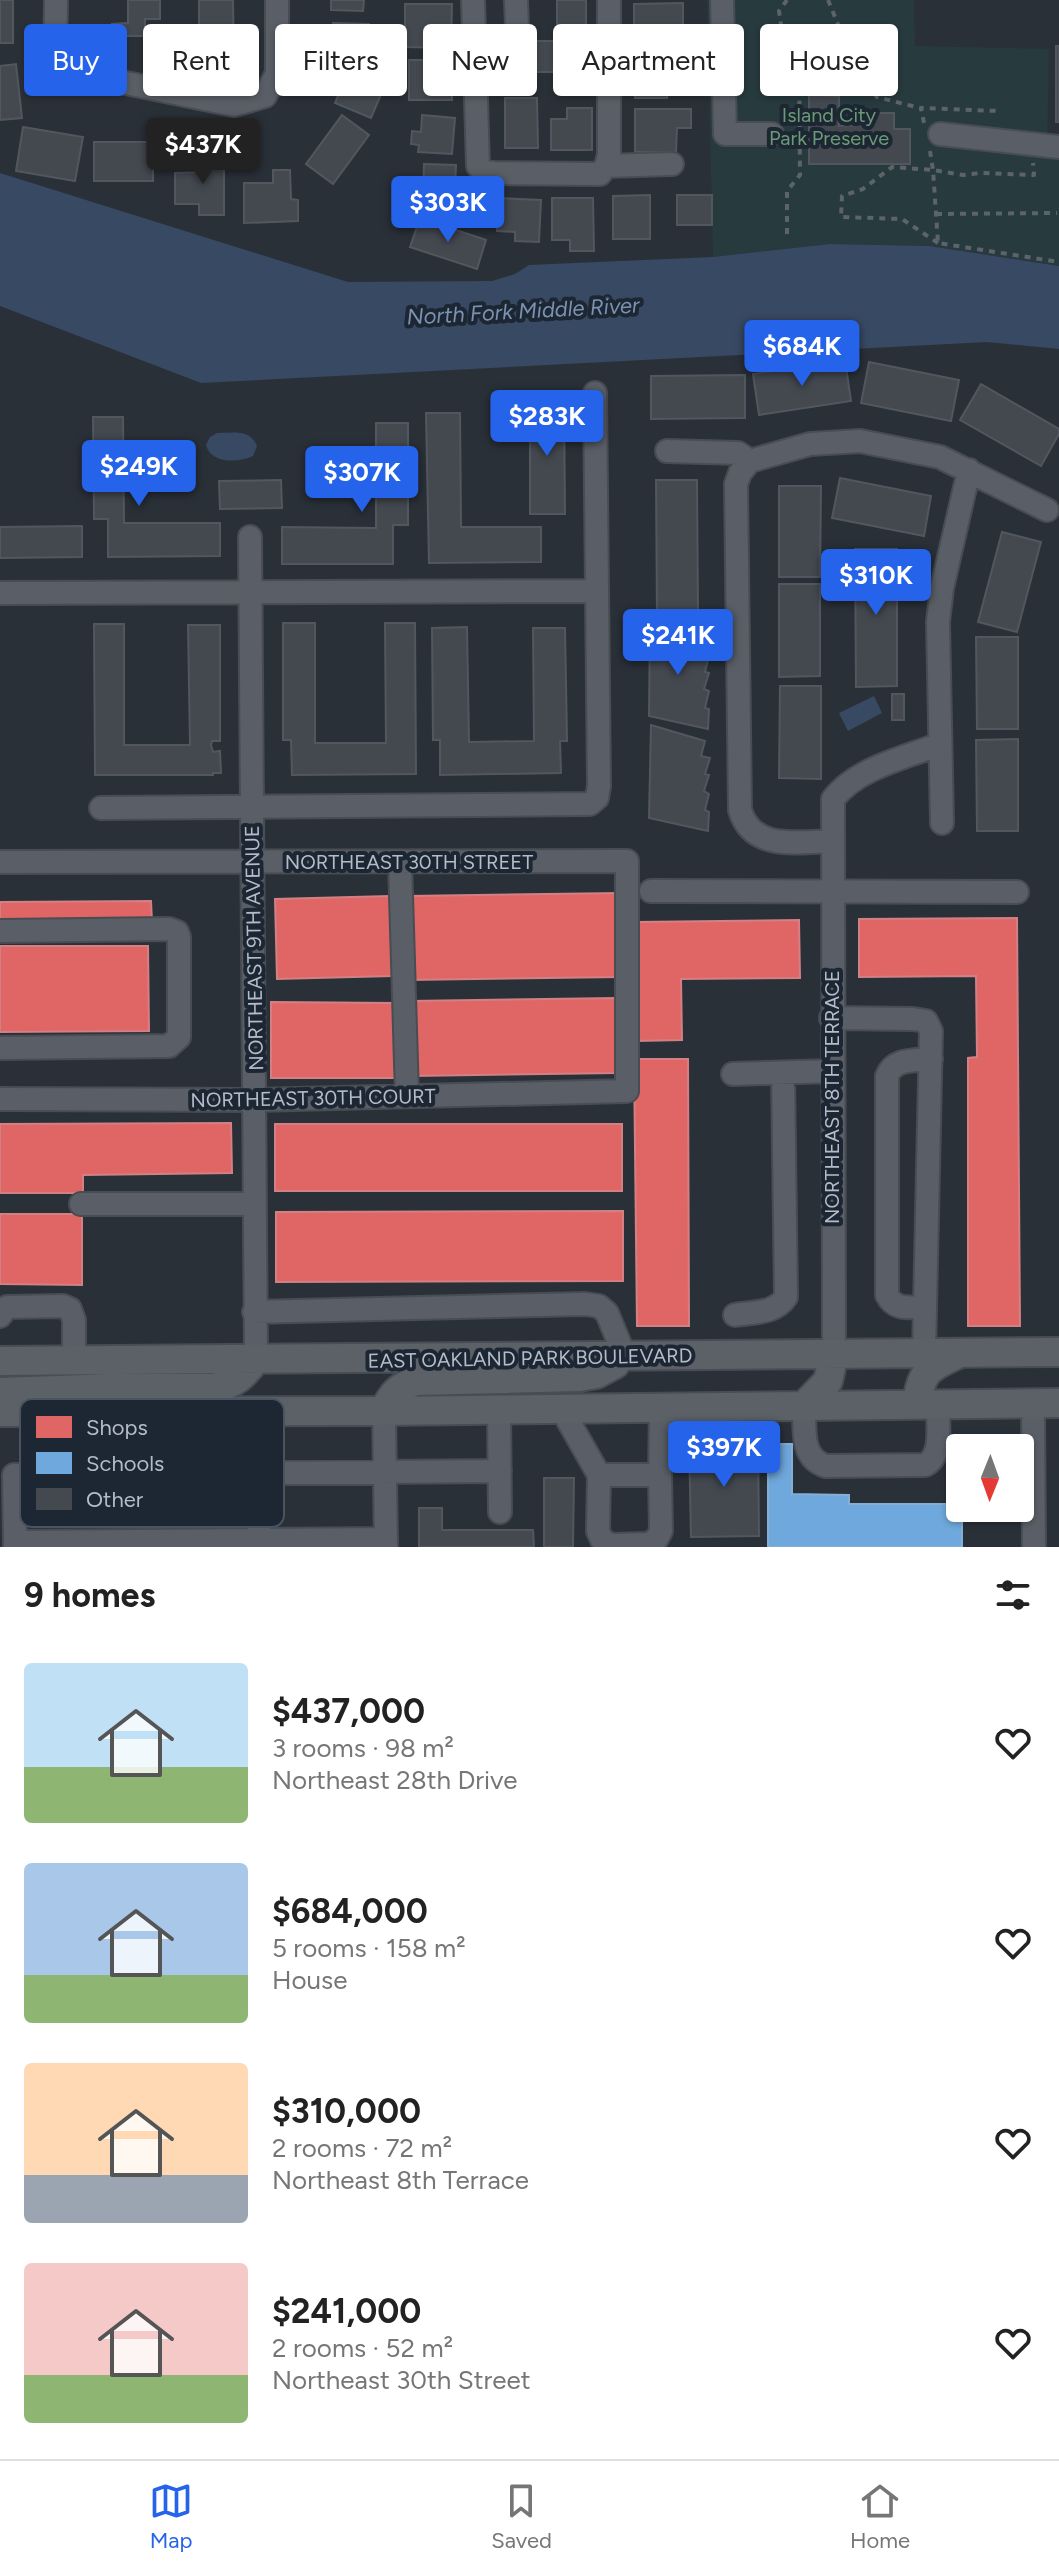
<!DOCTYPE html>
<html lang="en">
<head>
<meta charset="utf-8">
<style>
	:root { --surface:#fff; --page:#f2f2f2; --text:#222; --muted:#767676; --line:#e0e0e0; --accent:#2563eb }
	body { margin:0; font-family:Figtree,sans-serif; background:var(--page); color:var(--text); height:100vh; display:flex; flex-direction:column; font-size:30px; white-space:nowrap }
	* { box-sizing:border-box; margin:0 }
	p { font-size:26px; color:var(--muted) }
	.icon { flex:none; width:44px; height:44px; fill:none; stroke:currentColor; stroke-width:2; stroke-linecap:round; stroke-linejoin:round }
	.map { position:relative; height:1547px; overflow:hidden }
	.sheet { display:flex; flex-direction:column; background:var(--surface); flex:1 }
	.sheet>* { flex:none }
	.guide { position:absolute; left:24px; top:24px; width:1012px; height:72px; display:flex; gap:16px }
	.needle { width:52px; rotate:181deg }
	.buttons { position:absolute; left:946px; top:1434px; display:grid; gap:16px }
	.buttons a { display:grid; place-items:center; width:88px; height:88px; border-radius:8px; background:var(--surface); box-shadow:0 2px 6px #0004; font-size:40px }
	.price { position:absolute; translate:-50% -68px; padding:0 18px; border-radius:8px; background:var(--accent); color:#fff; font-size:26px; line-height:52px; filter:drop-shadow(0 2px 4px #0008) }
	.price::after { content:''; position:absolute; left:50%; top:48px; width:24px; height:18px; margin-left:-12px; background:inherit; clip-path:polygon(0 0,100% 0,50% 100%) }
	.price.current { background:#222; color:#fff }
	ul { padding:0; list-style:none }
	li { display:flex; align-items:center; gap:24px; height:200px; padding:0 24px }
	li span { display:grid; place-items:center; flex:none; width:224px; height:160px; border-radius:8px; color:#555 }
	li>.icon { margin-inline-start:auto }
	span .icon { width:96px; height:96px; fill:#fffc; stroke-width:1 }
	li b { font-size:34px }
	h2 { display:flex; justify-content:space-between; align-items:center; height:96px; padding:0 24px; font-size:34px }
	.chip { padding:0 28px; border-radius:8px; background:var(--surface); box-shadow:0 2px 6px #0004; font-size:28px; line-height:72px }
	.chip.current { background:var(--accent); color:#fff }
	.menu { display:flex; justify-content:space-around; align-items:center; height:112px; border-top:2px solid var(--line); background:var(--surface); font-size:22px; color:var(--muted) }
	.menu a { display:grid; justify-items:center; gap:4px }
	.menu .current { color:var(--accent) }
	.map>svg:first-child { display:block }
	.green { fill:#273a3e }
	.water { fill:#384963 }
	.shops { fill:#e06666; stroke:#d38084; stroke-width:2 }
	.schools { fill:#6fa8dc; stroke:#84aed6; stroke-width:2 }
	.building { fill:#444950; stroke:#52575f; stroke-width:2 }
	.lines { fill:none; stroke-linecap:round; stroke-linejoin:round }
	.minor-casing { stroke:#484c53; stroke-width:26 }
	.major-casing { stroke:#484c55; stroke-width:32 }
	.path { stroke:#5d636a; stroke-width:4; stroke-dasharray:6 6; stroke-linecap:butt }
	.minor { stroke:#5a5e66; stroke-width:22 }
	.major { stroke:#5c6168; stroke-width:28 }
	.labels { text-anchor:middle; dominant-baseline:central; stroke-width:8; stroke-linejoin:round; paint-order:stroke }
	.park-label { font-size:20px; fill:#6b9a76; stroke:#1d2633 }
	.street-label { font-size:20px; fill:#b4bcc9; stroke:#1d2633 }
	.water-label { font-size:22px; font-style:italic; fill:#7c92b1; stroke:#1d2633 }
	.key { fill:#1d2633; stroke:#4a5360; stroke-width:2 }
	.key-label { font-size:22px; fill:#b4bcc9 }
</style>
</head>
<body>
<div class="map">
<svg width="1059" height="1547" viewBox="0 0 1059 1547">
	<rect width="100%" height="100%" fill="#2a3038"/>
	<path class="green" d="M707 0H914L915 46 1049 49 1047 158 1059 160V266L929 246 830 244 713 257Z"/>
	<path class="water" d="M0 173 348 282 492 281 515 274 529 265 713 257 830 244 929 246 1059 266V349L987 342 201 383 0 306Z
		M217 433C234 433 250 429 257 446L253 456C238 463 211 464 206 445L210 437Z
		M874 696 882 713 848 731 839 713Z"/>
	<path class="shops" d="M620 893 621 977 409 980 408 896Z
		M390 896 392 976 277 979 275 899Z
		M151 901 152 922 0 923V902Z
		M1017 918 1020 1326H968V1058L977 1057 976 976 859 977V919Z
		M799 920 800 978 681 979 682 1040 637 1041 636 922Z
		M0 946H148L149 1031 0 1032Z
		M617 998 618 1073 412 1076 410 1001Z
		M271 1002 394 1003V1078H271Z
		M634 1059H688L689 1326H637Z
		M231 1123 232 1173 83 1175V1193H0V1124Z
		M275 1124H622V1191H275Z
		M623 1211V1281L276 1282V1212Z
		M0 1214H82V1285L0 1284Z"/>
	<path class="schools" d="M768 1444H792V1494L849 1495V1504H960V1508H962V1547H768Z"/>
	<path class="building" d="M0 0H13V43H0Z
		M128 0H160V19H145V36H113L112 24 128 23Z
		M199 0H233L234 61H203V41H192V27L199 26Z
		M331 0H364L363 11 331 10Z
		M557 0H586V72H499V41H557Z
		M683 3V44H634V4Z
		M405 4H452L451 48 405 47Z
		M333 23 369 24V57H389V92H382L371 118 335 103 340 91H323V58L333 57Z
		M1056 46H1059V122H1056Z
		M635 56H690V74H678V85L667 84V98H635Z
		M409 60H452V100H409Z
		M16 64 22 118 0 120V66Z
		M809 95 839 96V126L852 125V113H894V129H910V164H809Z
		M505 98H537L538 148H505Z
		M567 108H592V150H551V119H567Z
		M635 109H691V128H677L676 152H635Z
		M342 115 369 135 333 184 306 164Z
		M422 115 455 118 452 154 418 152 419 145 411 144 412 131 421 132Z
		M23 127 83 137 75 181 16 171Z
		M94 142H153V181H94Z
		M203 154H224V215H199V204H175V173L203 172Z
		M424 164 456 165 454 208 412 206V196L423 197Z
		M273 170H290L291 199 298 200V221L244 223V183H273Z
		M650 195V239H613V196Z
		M677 195H712V225H677Z
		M499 198 541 200 539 242 515 241V232L497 231Z
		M552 198H593L594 251H570V240H552Z
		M420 218 486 240 477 269 410 247Z
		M845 360 851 401 759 415 753 374Z
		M869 362 959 380 951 421 861 403Z
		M745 375V418L651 419V376Z
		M981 384 1059 429V434L1041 466 960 420Z
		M530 402H564L565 514H530Z
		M426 413H460L461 527H541V562L429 563Z
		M93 417H123L124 523H220V556L108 557V519H94Z
		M376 423H408V525H393V564H282V527L376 528Z
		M840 478 931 496 924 536 832 518Z
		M281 480 282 508 220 509 219 481Z
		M656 480H697L698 615 657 616Z
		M779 486H821L820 577H779Z
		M82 526V557L0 558V527Z
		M1002 532 1041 542 1017 632 978 622Z
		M855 549H897V686L856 687Z
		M779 584H820V676L779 677Z
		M283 623H315V743H386L385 623H415L416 774 292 775 291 740H283Z
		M650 623 705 639 701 654 709 656 705 672 709 673 704 689 709 691 705 708 709 709 708 729 649 716Z
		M94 624H124V745H190L188 625H220V741H212L211 745 213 752 220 751 221 773H213V775H95Z
		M467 627 469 742 534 741 533 628H565L567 741H560L561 773 440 775V740H433L432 628Z
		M976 637H1018V729H977Z
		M780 686H821V779L779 778Z
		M892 694H904V720H892Z
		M651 725 705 741 701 756 710 758 705 774 709 775 704 791 709 794 705 810 709 812 708 831 649 818Z
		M1018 739V831H977L976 740Z
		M758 1441 759 1536 691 1537 689 1442Z
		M544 1478H574L573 1547H544Z
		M419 1508H442V1530H533L534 1547H419Z"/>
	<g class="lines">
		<g class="minor-casing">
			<path id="minor" d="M56 0 55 58 77 73 234 105 265 96 277 73V0
				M473 0 478 166 483 172 494 173 600 174 606 166 609 155V0
				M516 0 517 27
				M722 0 725 134H772
				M940 134 1059 147
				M606 166 672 164
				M667 451 738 453 750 461
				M250 537 256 1359
				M0 593 597 591
				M101 808 590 804 597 798 599 786 595 393
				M942 823 938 622 942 588 969 470
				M833 841C797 842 752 851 740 810L736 484 740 473 750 461 810 444 860 441 940 457 1047 510
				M0 862 627 861V1091L255 1100 0 1099
				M400 862 407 1096
				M651 891 1017 892
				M0 931 169 929 177 932 179 937V1037L169 1046 0 1048
				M831 1018 913 1019 926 1021 931 1031 924 1353
				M733 1074 832 1071
				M81 1204H254
				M925 1307C910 1307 895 1311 887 1295V1076C894 1058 913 1061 931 1059
				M254 1312 585 1304 599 1306 607 1313 625 1357
				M735 1315C753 1312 775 1314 786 1297L783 1073
				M0 1316 7 1307 63 1306 70 1309 74 1320V1360
				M834 1354 833 799C857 768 904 758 940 744
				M1033 1404 1034 1547
				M804 1406C805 1429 800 1458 826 1466L925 1465C944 1455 937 1424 938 1404
				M561 1408 599 1475H660L661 1407
				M499 1410 500 1512
				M384 1411 386 1547
				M599 1475 598 1531 602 1540 611 1545 648 1544 656 1540 661 1531 660 1475
				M259 1540 261 1410
				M15 1542 14 1475 500 1471
				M15 1547V1542L386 1539"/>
		</g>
		<g class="major-casing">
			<path id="major" d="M0 1361 1059 1352
				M0 1392 114 1388H214C235 1384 243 1376 256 1359
				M917 1404C921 1370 929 1368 958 1354
				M804 1406 828 1381 834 1354
				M384 1411C392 1394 398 1387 416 1381L579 1377 596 1374 615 1364
				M0 1412 384 1411 1059 1403"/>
		</g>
		<path class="path" d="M787 0 779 11C784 51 790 60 829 66L843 57
			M828 0 842 34 843 57 855 68 877 97 920 108
			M924 123 921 108 999 111
			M930 151 933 170 938 243 1059 262
			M936 214 1057 213
			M787 234V191L800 175 799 60
			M938 243 902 219 841 217 842 196 863 189 892 167 933 170 963 175 981 173 1034 175 1033 163
			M127 1454 132 1435"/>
		<use href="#minor" class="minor"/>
		<use href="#major" class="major"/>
	</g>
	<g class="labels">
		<g class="park-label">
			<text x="829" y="115">Island City<tspan x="829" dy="23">Park Preserve</tspan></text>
		</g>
		<g class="street-label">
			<text x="409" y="862">NORTHEAST 30TH STREET</text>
			<text transform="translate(254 948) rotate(-91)">NORTHEAST 9TH AVENUE</text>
			<text transform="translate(832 1097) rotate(-90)">NORTHEAST 8TH TERRACE</text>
			<text transform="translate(313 1098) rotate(-1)">NORTHEAST 30TH COURT</text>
			<text transform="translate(530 1358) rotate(-1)">EAST OAKLAND PARK BOULEVARD</text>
		</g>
		<g class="water-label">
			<text transform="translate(523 311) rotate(-3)">North Fork Middle River</text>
		</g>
	</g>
	<rect x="20" y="1399" width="264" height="128" rx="12" class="key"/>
	<rect x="36" y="1416" width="36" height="22" fill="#e06666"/>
	<rect x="36" y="1452" width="36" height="22" fill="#6fa8dc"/>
	<rect x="36" y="1488" width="36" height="22" fill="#444950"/>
	<g class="key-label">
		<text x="86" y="1435">Shops</text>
		<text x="86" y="1471">Schools</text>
		<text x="86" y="1507">Other</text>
	</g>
</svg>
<div class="buttons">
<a><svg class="needle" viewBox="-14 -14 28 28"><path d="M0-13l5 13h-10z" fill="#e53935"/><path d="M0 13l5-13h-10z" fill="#767676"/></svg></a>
</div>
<b class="price current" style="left:203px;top:186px">$437K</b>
<b class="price" style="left:448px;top:244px">$303K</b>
<b class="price" style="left:802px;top:388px">$684K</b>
<b class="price" style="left:547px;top:458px">$283K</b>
<b class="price" style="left:139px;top:508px">$249K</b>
<b class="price" style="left:362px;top:514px">$307K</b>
<b class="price" style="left:876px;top:617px">$310K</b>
<b class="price" style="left:678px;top:677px">$241K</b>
<b class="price" style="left:724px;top:1489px">$397K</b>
<div class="guide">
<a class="chip current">Buy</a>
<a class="chip">Rent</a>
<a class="chip">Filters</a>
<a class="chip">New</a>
<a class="chip">Apartment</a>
<a class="chip">House</a>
</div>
</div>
<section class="sheet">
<h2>9 homes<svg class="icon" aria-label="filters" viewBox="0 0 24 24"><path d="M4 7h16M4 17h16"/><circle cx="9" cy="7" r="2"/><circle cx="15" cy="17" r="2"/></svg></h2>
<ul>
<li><span style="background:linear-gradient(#bfe0f5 65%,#8fb573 0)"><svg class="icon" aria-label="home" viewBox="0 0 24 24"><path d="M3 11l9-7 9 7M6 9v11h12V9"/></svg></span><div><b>$437,000</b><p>3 rooms · 98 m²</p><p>Northeast 28th Drive</p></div><svg class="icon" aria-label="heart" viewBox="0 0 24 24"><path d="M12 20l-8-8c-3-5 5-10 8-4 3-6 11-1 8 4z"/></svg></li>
<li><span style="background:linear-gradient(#a9c7e8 70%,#8fb573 0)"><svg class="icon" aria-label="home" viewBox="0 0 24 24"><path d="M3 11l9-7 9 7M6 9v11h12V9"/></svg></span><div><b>$684,000</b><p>5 rooms · 158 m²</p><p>House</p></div><svg class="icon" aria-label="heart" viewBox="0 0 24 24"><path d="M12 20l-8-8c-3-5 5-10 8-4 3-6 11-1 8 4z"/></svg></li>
<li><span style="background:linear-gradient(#ffd9b3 70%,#9aa5b1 0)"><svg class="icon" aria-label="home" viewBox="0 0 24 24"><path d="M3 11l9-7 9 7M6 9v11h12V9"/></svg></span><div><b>$310,000</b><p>2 rooms · 72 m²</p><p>Northeast 8th Terrace</p></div><svg class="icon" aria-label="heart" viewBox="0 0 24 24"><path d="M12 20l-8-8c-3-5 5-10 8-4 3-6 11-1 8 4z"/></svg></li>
<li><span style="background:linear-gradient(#f6c9c9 70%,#8fb573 0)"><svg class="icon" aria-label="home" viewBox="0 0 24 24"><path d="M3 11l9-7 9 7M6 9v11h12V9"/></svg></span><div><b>$241,000</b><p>2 rooms · 52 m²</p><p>Northeast 30th Street</p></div><svg class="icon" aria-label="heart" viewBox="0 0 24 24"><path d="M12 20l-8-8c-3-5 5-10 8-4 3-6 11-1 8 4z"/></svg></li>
</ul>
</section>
<nav class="menu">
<a class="current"><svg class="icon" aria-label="map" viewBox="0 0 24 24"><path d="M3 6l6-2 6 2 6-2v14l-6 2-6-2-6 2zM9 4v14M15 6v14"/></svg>Map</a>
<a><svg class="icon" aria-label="saved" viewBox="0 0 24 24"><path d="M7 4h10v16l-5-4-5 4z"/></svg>Saved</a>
<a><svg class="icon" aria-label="home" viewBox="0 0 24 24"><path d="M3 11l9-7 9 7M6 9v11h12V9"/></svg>Home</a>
</nav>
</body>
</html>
